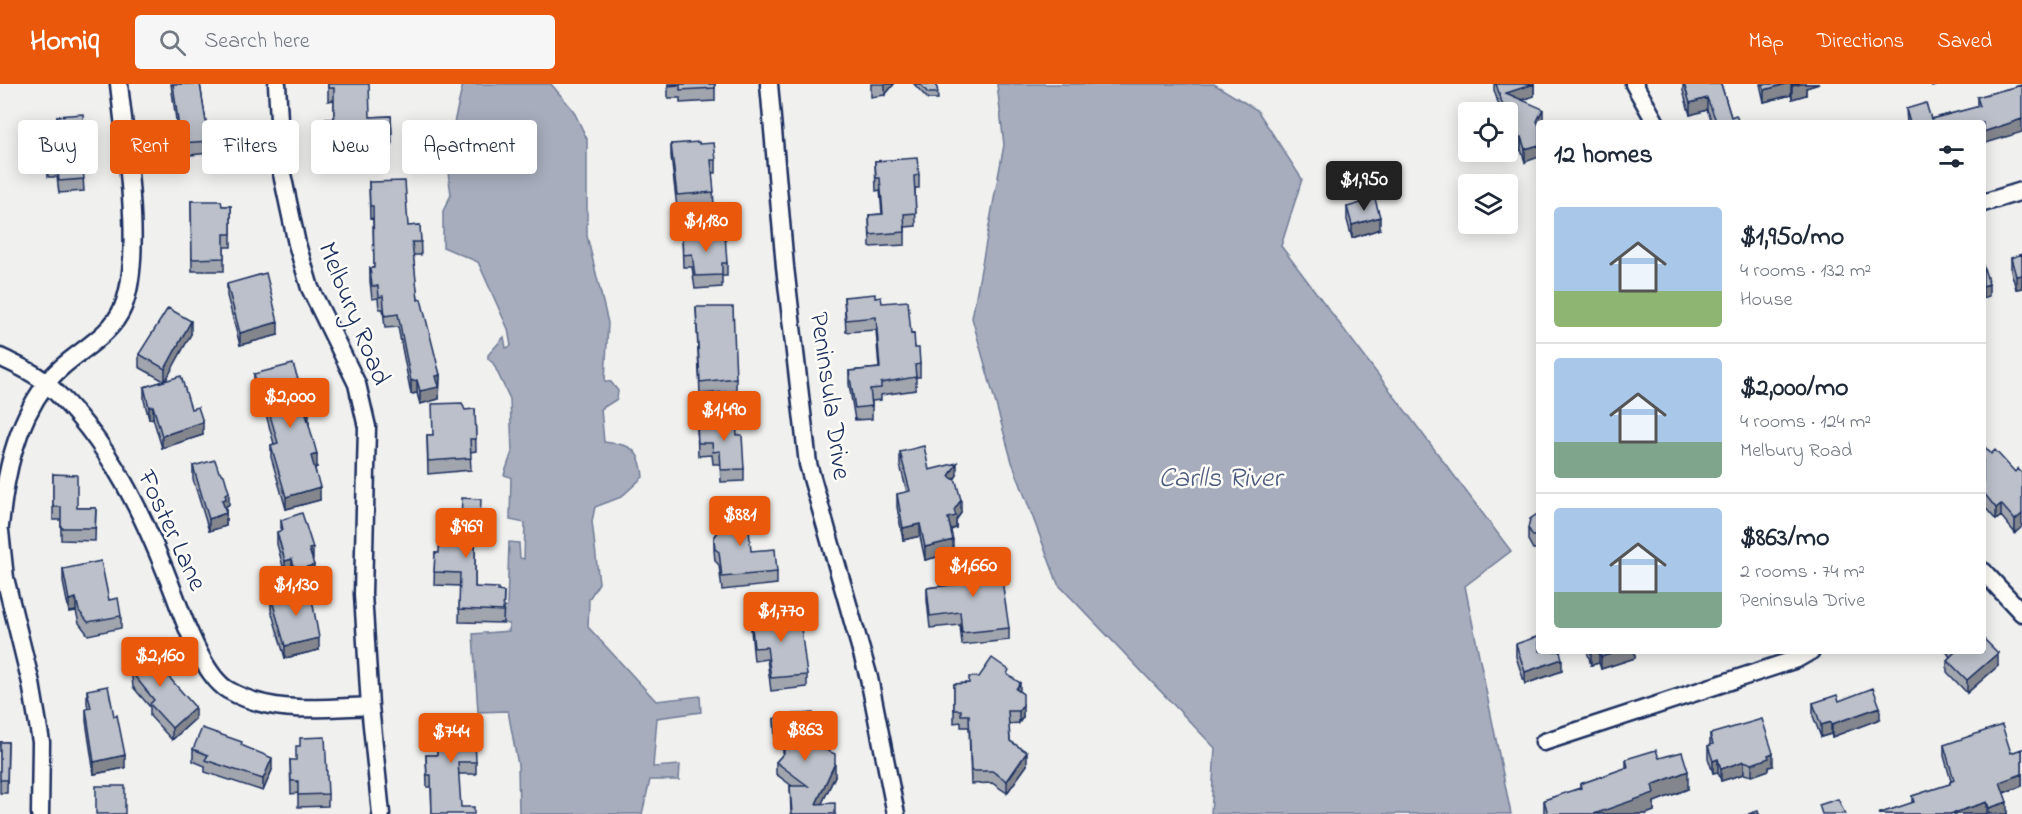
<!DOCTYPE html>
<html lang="en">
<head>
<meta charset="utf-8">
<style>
	:root { --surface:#fff; --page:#f6f6f7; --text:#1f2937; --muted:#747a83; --line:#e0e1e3; --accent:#ea580c }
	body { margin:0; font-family:"Indie Flower",sans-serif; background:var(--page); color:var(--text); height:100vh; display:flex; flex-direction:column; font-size:22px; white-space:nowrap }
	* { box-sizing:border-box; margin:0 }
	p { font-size:20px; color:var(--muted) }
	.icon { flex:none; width:33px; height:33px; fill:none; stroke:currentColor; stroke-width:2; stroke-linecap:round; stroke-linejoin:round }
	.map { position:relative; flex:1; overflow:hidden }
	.drawer { position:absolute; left:1536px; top:36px; width:450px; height:534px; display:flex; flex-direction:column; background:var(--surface); border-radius:6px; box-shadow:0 3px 15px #0003 }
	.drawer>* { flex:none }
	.top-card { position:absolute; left:18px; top:36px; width:570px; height:54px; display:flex; gap:12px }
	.tools { position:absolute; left:1458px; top:18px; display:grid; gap:12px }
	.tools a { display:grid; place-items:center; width:60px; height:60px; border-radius:6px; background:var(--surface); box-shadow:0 3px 15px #0003; font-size:30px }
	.price { position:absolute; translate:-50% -51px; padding:0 14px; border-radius:6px; background:var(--accent); color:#fff; font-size:20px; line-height:39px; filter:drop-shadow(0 2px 3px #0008) }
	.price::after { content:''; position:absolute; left:50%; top:36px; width:18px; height:14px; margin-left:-9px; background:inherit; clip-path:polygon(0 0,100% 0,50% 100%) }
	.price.selected { background:#222; color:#fff }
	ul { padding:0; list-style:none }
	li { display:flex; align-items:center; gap:18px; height:150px; padding:0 18px }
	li+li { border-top:2px solid var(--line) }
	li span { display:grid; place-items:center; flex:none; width:168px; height:120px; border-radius:6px; color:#555 }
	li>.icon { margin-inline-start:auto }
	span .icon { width:72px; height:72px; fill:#fffc; stroke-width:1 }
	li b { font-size:26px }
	h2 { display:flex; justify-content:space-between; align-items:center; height:72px; padding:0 18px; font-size:26px }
	.tag { padding:0 21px; border-radius:6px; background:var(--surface); box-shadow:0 3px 15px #0003; font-size:21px; line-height:54px }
	.tag.selected { background:var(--accent); color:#fff }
	header { display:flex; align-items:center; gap:36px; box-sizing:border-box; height:84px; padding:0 30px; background:var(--accent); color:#fff }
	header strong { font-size:28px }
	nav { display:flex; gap:33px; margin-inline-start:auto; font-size:21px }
	.search { width:420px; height:54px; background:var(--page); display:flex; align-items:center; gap:15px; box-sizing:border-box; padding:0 21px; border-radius:6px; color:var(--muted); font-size:22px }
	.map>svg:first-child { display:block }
	.water { fill:#a7adbd; stroke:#6f7b97; stroke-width:1.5 }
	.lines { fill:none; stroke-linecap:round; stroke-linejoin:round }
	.street-casing { stroke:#1b2f5e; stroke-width:21 }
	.street { stroke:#fdfcf7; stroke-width:16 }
	.wall { fill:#a1a5ae; stroke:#1b2f5e; stroke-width:1.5 }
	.shaded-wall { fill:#83868d; stroke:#1b2f5e; stroke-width:1.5 }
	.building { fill:#bbc0ca; stroke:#1b2f5e; stroke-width:1.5 }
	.labels { text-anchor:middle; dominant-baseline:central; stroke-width:5; stroke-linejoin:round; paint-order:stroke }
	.street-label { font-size:27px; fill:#1b2f5e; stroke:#fdfcf7 }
	.water-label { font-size:28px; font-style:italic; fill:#4c5b7f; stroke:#fdfcf7 }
</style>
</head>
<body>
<header>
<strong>Homiq</strong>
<div class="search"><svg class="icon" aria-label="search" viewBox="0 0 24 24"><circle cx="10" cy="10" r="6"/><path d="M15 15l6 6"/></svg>Search here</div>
<nav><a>Map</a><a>Directions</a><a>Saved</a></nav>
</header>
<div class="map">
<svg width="2022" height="730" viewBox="0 0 2022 730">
	<rect width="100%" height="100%" fill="#f0f0ee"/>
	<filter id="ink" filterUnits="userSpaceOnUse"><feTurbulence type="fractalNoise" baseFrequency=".0167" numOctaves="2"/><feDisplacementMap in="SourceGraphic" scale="12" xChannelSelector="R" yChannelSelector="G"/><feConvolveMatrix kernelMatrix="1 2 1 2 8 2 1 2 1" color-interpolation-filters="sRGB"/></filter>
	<g filter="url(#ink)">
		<path class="water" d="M463 0H551L573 26 587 55V152L608 239 605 297 611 298 618 307 617 315 601 325 604 358C630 361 640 363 643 393L621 413 595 423 592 437 599 499 589 515 588 543 656 617 700 612 701 628 657 634 653 683 680 681 679 696H650L642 730H519L518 681 508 627 478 628 473 550 509 547V540L503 539 504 524 507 523 509 458 519 459 520 474 524 475 525 439 510 436 511 393 504 391 512 368 510 315 493 279 488 275V271L504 253 506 264 511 262 508 245 478 178 443 163V127L451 111 446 73Z
			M997 0H1214L1257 26 1302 95 1281 162 1511 467 1465 502 1511 730H1211L1215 664 1058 500 1012 378 972 234 1004 61Z"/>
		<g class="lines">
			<g class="street-casing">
				<path id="street" d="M277 0 282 90 297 160 310 204 357 300 367 343 363 510 370 622 381 730
					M769 0 785 183 808 380 869 594 896 730
					M1634 0 1656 39
					M1983 119 2022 107
					M0 273C16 281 34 288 47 300 110 356 146 436 175 512 184 537 204 592 228 606 272 631 321 624 370 622
					M0 442C5 392 15 341 46 300 67 271 109 257 123 223 144 172 125 57 119 0
					M0 447 5 494 31 599 41 658 40 730
					M1983 487 2022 529
					M1544 658 1797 575 1811 567"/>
			</g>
			<use href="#street" class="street"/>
		</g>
		<path class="wall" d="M171 0H200L209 57V69L181 72Z
			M328 0 370 33 391 32 392 62 327 63 326 35H334V16L328 17Z
			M668 0H715V17L680 19V14H668Z
			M871 0H894L885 11 871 13Z
			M914 0H936L938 15H928Z
			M1494 0H1534V12L1523 16 1543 37 1542 39H1539L1525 78 1521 66 1517 67 1510 46 1508 47V28H1501L1494 6Z
			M1683 0H1721L1731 33 1739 39H1713L1707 26 1690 31 1683 7Z
			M1760 0H1819L1806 4V11L1792 15 1791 11 1764 18Z
			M2022 1 1983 39H1907L1906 25 1931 35 1977 23V13Z
			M57 32 84 51V64H81L84 107 59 109 57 93H48L46 64H52V52L57 51Z
			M671 60 716 76V89H712L714 121 677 124 671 72Z
			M875 77 919 91V104H915L916 142 905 143V161L870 163 869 131 882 130 880 106 876 107Z
			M369 98 408 142 420 141 421 171H413L418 216 440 291 439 315 420 320 417 309 411 310 398 243 385 244 383 225H379L378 214 372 215 370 197V184H374L373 134 370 135Z
			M191 117 222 122H231V163H224V187H192Z
			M1347 123 1380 145 1352 154 1347 136Z
			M712 151 727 179V192H722V203L695 205 692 183H683L682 152Z
			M2022 170V204L2016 205 2011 187V174Z
			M227 200 278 251 240 261 227 212Z
			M844 213 875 214 882 219 911 250 920 280V293H916V306L881 311V316L872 317V335L855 336 849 300V287L879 284 876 246 846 248Z
			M696 223 736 294V307L700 310Z
			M191 250 165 297 191 325 203 351 162 364 153 334 149 335 144 316V303L164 297 139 283V270Z
			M254 290 309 341 317 383 315 384 320 416 286 425 271 373V361L274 360 263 319 259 320 254 303Z
			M475 325 476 367 470 368 471 386 428 390 427 351H432L465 326Z
			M708 340 737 351 744 385V397L721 398 720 380H713L712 371 698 372 697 341Z
			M1983 361 1991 370 2015 388 2018 385 2015 449 2001 432 1996 436 1983 421Z
			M900 368 929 386 957 391 954 395 961 429 956 436V444L951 446 953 469 925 476 920 452 903 456 897 423V410L907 408 900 381Z
			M193 382 229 421 226 422V442L209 447 193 395Z
			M53 390 77 424H96L95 457 61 456V436H53Z
			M717 427 751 467 777 488V500L722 506 719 481 715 477 714 466V454L717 449Z
			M481 428 480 448H475V503L504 508 503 539 459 538 460 502 434 501 435 469H439L461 438Z
			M1539 429V465H1533L1528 456V444Z
			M281 436 312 476 314 493 295 498 292 488 285 490 277 460V448L281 447Z
			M956 480 1009 544V556L962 561 960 541 930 544 927 516V504L957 500Z
			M63 485 109 516 121 532V544L88 551 79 539 76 527 69 528 63 498Z
			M271 513 319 566 285 574 271 526Z
			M751 533 807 591V603L771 607 767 575 754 577 751 546Z
			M1516 560 1562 587 1525 600 1516 573Z
			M1587 567H1635V574L1601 585 1599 579 1591 581Z
			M1946 567H1983L1998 582 1967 609 1947 588V576L1950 573Z
			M129 570 195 635 172 656 150 632V623L133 603 131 585 129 582Z
			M1009 592 1020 608 1023 633 1019 639 1009 640 1010 657 1027 681 1007 709 992 699 971 700 969 643H961V638L954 639V600L969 599Z
			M87 606 125 684 94 690 86 637V625L88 624 87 619Z
			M1839 617 1880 635 1832 653 1831 650 1821 653 1813 632V619Z
			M774 635 821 664 835 692 822 719 835 730H791L790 702H792L776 690V678L783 670V666L775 658Z
			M435 636 476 678V690H459L432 730 431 703H427L426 671H437Z
			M1710 650 1773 682 1769 683V686L1752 692 1744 690 1721 697 1718 688 1713 689 1708 674V662L1710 661Z
			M0 658H8L7 709H0Z
			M242 661 272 686 263 707 205 688V682L193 677V665Z
			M1944 661 2011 669 2022 665V702L2004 709 2007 730H1878L1912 719V712L1950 700V698L1951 697 1944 672Z
			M1659 674 1688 705 1654 718V727L1646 730H1544V716L1580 704V700L1626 684V675Z
			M290 676 328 710V722L298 723V709L291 710Z"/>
		<path class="shaded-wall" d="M885 0H894L885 11Z
			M1534 0V12L1506 21V9Z
			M1786 0H1791V11L1764 18V6Z
			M1801 0H1819L1806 4V11L1792 15V2Z
			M1932 0H1941L1932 3Z
			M1707 14V26L1690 31V19Z
			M1543 25V37L1542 39H1539V46L1537 37Z
			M1510 33V46L1508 47V34Z
			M2022 35V48L1983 60V48Z
			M1521 53V66L1517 67V54Z
			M1539 61V73L1525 78V65Z
			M1380 133V145L1352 154V141Z
			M2022 191V204L2016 205V192Z
			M1989 200V212L1983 214V202Z
			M191 237V250L165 298V285Z
			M278 238V251L240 261V249Z
			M440 291 439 315 420 320V307L436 292Z
			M417 296V309L411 310V297Z
			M263 307V319L259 320V308Z
			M153 322V334L149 335V323Z
			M309 329V341L306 330Z
			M203 338V351L162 364V352Z
			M317 370V383L311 385V372Z
			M957 379V391L949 404V392Z
			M320 403V416L286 425V413Z
			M229 408V421L226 422V427L222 429V416L225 410Z
			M961 416V429L956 436V444L948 446V434Z
			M2001 420V432L1996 436V424Z
			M226 429V442L209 447V435Z
			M2022 430V443L2015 449V436Z
			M920 440V452L903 456V444Z
			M953 456V469L925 476V463Z
			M313 464V476L309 465Z
			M292 475V488L285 490V477Z
			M314 481V493L295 498V486Z
			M76 514V527L69 528V516Z
			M319 554V566L285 574V562Z
			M1596 567H1599V579L1591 581V568Z
			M1620 567H1635V574L1601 585V573Z
			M1998 569V582L1967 609V596Z
			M1562 575V587L1525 600V588Z
			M1020 599V611L1016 605Z
			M1023 621V633L1019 639V627Z
			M195 623V635L172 656V644Z
			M1880 623V635L1832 653V640Z
			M1831 638V650L1821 653V641Z
			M1027 668V681L1007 709V697Z
			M1773 669V682L1769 683V686L1752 692V680L1768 671Z
			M125 671V684L94 690V678Z
			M272 674V686L263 707V695Z
			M1718 675V688L1713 689V677Z
			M1744 677V690L1721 697V685Z
			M835 679V692L817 730 816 720Z
			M1688 687V705L1654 718V727L1646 730H1594L1652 701Z
			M2022 690V702L2000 710V698Z
			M1987 718V729L1985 730H1950Z
			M2007 718V730H1989V724Z"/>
		<path class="building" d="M173 0H200L209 57 181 59Z
			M328 0H369L370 33 391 32 392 50 327 51 326 35H334V4H328Z
			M668 0H715V4L680 6V1L668 2Z
			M920 0H936L938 9H928Z
			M1496 0H1534L1506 9 1543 25 1537 37 1539 42V61L1525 65 1521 53 1517 54 1510 33 1508 34V28H1505Z
			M1684 0H1721L1731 33 1736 31 1739 39H1717L1707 14 1690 19Z
			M1763 0H1786L1764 6Z
			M1792 0H1801L1792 2Z
			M2022 1V35L1983 48V39H1910L1906 25 1926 19 1931 35 1980 22 1977 13Z
			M83 30 84 51 80 52 84 95 59 97 57 80 48 81 46 64H53L52 52 58 51 57 32Z
			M699 58V60L714 59 716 76H711L714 108 677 111 671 60Z
			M917 74 919 91 914 92 916 129 904 130 905 148 870 151 869 131 883 130 880 94H876L875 77Z
			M405 97 408 142 420 141 421 158H412L418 216 421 215 440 291 436 292 439 303 420 307 417 296 411 297 398 230 385 232 383 212 379 213 378 202H372L370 184H374L373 122H370L369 98Z
			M1375 115 1380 133 1352 141 1347 123Z
			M191 117H221L222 122H231V150H224V174L192 175Z
			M712 149V151H725L727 179H722V191L695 192 692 170 683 171 682 152Z
			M2022 170V191L2016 192 2011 174Z
			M1983 181 1989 200 1983 202Z
			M266 189 278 238 240 249 227 200Z
			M875 210V214L881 213 882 219 908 217 911 250 914 249 915 264H919L920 280 915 281 916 293 881 299V304L870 305 872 322 855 324 849 287 880 284 876 233 846 236 844 213Z
			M696 223H733L736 294 700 298Z
			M168 224 191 237 165 285 139 270Z
			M293 280 309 329 306 330 317 370 311 372 320 403 286 413 271 361 278 359 263 307 259 308 254 290Z
			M181 292 191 325 198 323 203 338 162 352 153 322 149 323 144 303Z
			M462 319 465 326 475 325 476 355H470L471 374 428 377 427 351H433L432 320Z
			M736 335 737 351H742L744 385 721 386 720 367 713 368 712 359H698L697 341 708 340V337Z
			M1983 361 1991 370 1995 366 2015 388 2018 385 2022 389V430L2015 436 2001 420 1996 424 1983 408Z
			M924 362 929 386 957 379 949 392 956 397 961 416 954 426 956 432 948 434 953 456 925 463 920 440 903 444 897 410 910 407 900 368Z
			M215 376 219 388 224 391 229 408 225 410 226 415 222 416 226 429 209 435 193 382Z
			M53 390 77 391V424H96L95 444H61V423H53Z
			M462 414 481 415 480 436 475 435V503L498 504V507L504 508 503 527 459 525 460 489 434 488 435 469H439L440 437 461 438Z
			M747 424 751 467 775 465 777 488 722 493 719 468 715 465 714 454 718 448 717 427Z
			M302 429 313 464 309 465 314 481 295 486 292 475 285 477 277 448 283 446 281 436Z
			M1539 429V452H1533L1528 444 1530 435Z
			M101 477 109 516 118 514 121 532 88 538 79 527 76 514 69 516 63 485Z
			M997 478V483H1000L1009 544 962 549 960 528 930 532 927 504 958 500 956 480Z
			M310 504 319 554 285 562 271 513Z
			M799 528 807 591 771 594 767 563 754 564 751 533Z
			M1539 552V567H1560L1562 575 1525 588 1516 560Z
			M1983 554 1998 569 1967 596 1947 576 1956 567H1983Z
			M140 560 195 623 172 644 150 620 154 616 133 590 137 586 131 580 135 577 129 570Z
			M1599 567H1620L1601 573Z
			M992 574 1009 586 1007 590 1020 599 1016 605 1023 610V621L1019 627H1008L1010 657 1027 668 1007 697 992 687H971L969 631H961V626H954V600L969 599V593H979Z
			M108 602 114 632 117 631 125 671 94 678 86 625 91 624 87 606Z
			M1873 604 1880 623 1832 640 1831 638 1821 641 1813 619 1837 611 1839 617Z
			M813 629 821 664 835 670V679L816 720 835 719V730H792L790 702H808L776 678 784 669 783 654 775 645 774 635 780 631Z
			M474 633 476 678H458L461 723H474V730H432L431 691H427L426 671H437L435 636Z
			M1762 635 1773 669 1768 671 1769 674 1752 680 1744 677 1721 685 1718 675 1713 677 1708 662 1713 660 1710 650Z
			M2002 641 2011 669 2022 665V690L2000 698 2007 718 1989 724 1987 718 1950 730H1878L1914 718 1912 712 1950 700V698L1954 696 1944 661Z
			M202 644 242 658 241 661 272 674 263 695 205 676 208 671 193 665Z
			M325 653 328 710 298 711V697H291L290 676H296V662H300V654Z
			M0 658H8L7 696H0Z
			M1656 666 1659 674 1682 668 1688 687 1652 701 1654 709 1594 730H1548L1544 716 1581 704 1580 700 1628 683 1626 675Z
			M96 702H125V730H96Z
			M1838 715 1845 730H1822L1819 721Z
			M1758 727 1759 730H1748Z"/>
	</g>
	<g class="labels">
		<g class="street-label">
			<text transform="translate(353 230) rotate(68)">Melbury Road</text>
			<text transform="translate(829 312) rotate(82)">Peninsula Drive</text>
			<text transform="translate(171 447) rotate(65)">Foster Lane</text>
		</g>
		<g class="water-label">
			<text x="1220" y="395">Carlls River</text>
		</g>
	</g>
</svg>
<div class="tools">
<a><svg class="icon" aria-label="locate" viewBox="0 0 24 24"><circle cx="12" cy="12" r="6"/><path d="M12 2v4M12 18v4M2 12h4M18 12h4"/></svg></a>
<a><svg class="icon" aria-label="layers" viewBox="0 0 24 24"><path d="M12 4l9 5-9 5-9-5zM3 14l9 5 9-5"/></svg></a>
</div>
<b class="price selected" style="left:1364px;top:128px">$1,950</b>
<b class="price" style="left:706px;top:169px">$1,180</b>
<b class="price" style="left:290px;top:345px">$2,000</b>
<b class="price" style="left:724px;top:358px">$1,490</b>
<b class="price" style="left:740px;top:463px">$881</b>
<b class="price" style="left:466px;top:475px">$969</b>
<b class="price" style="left:973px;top:514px">$1,660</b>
<b class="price" style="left:296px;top:533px">$1,130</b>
<b class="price" style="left:781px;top:559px">$1,770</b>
<b class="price" style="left:160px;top:604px">$2,160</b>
<b class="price" style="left:805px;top:678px">$863</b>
<b class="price" style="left:451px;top:680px">$744</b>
<div class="top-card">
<a class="tag">Buy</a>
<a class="tag selected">Rent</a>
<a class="tag">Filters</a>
<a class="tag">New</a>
<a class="tag">Apartment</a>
</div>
<section class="drawer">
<h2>12 homes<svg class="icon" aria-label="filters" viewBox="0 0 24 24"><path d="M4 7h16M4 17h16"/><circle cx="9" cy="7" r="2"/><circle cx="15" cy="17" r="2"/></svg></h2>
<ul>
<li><span style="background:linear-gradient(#a9c7e8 70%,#8fb573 0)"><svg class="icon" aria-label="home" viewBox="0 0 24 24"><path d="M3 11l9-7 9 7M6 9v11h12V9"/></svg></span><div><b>$1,950/mo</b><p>4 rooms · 132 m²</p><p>House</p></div></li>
<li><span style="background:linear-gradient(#a9c7e8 70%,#7fa58c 0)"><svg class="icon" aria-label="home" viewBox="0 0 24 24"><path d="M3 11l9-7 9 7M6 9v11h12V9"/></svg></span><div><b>$2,000/mo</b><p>4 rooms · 124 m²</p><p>Melbury Road</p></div></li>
<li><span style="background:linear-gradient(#a9c7e8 70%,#7fa58c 0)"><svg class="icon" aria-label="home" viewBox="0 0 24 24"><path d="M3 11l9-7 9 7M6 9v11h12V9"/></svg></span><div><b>$863/mo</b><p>2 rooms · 74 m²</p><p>Peninsula Drive</p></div></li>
</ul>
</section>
</div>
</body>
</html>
